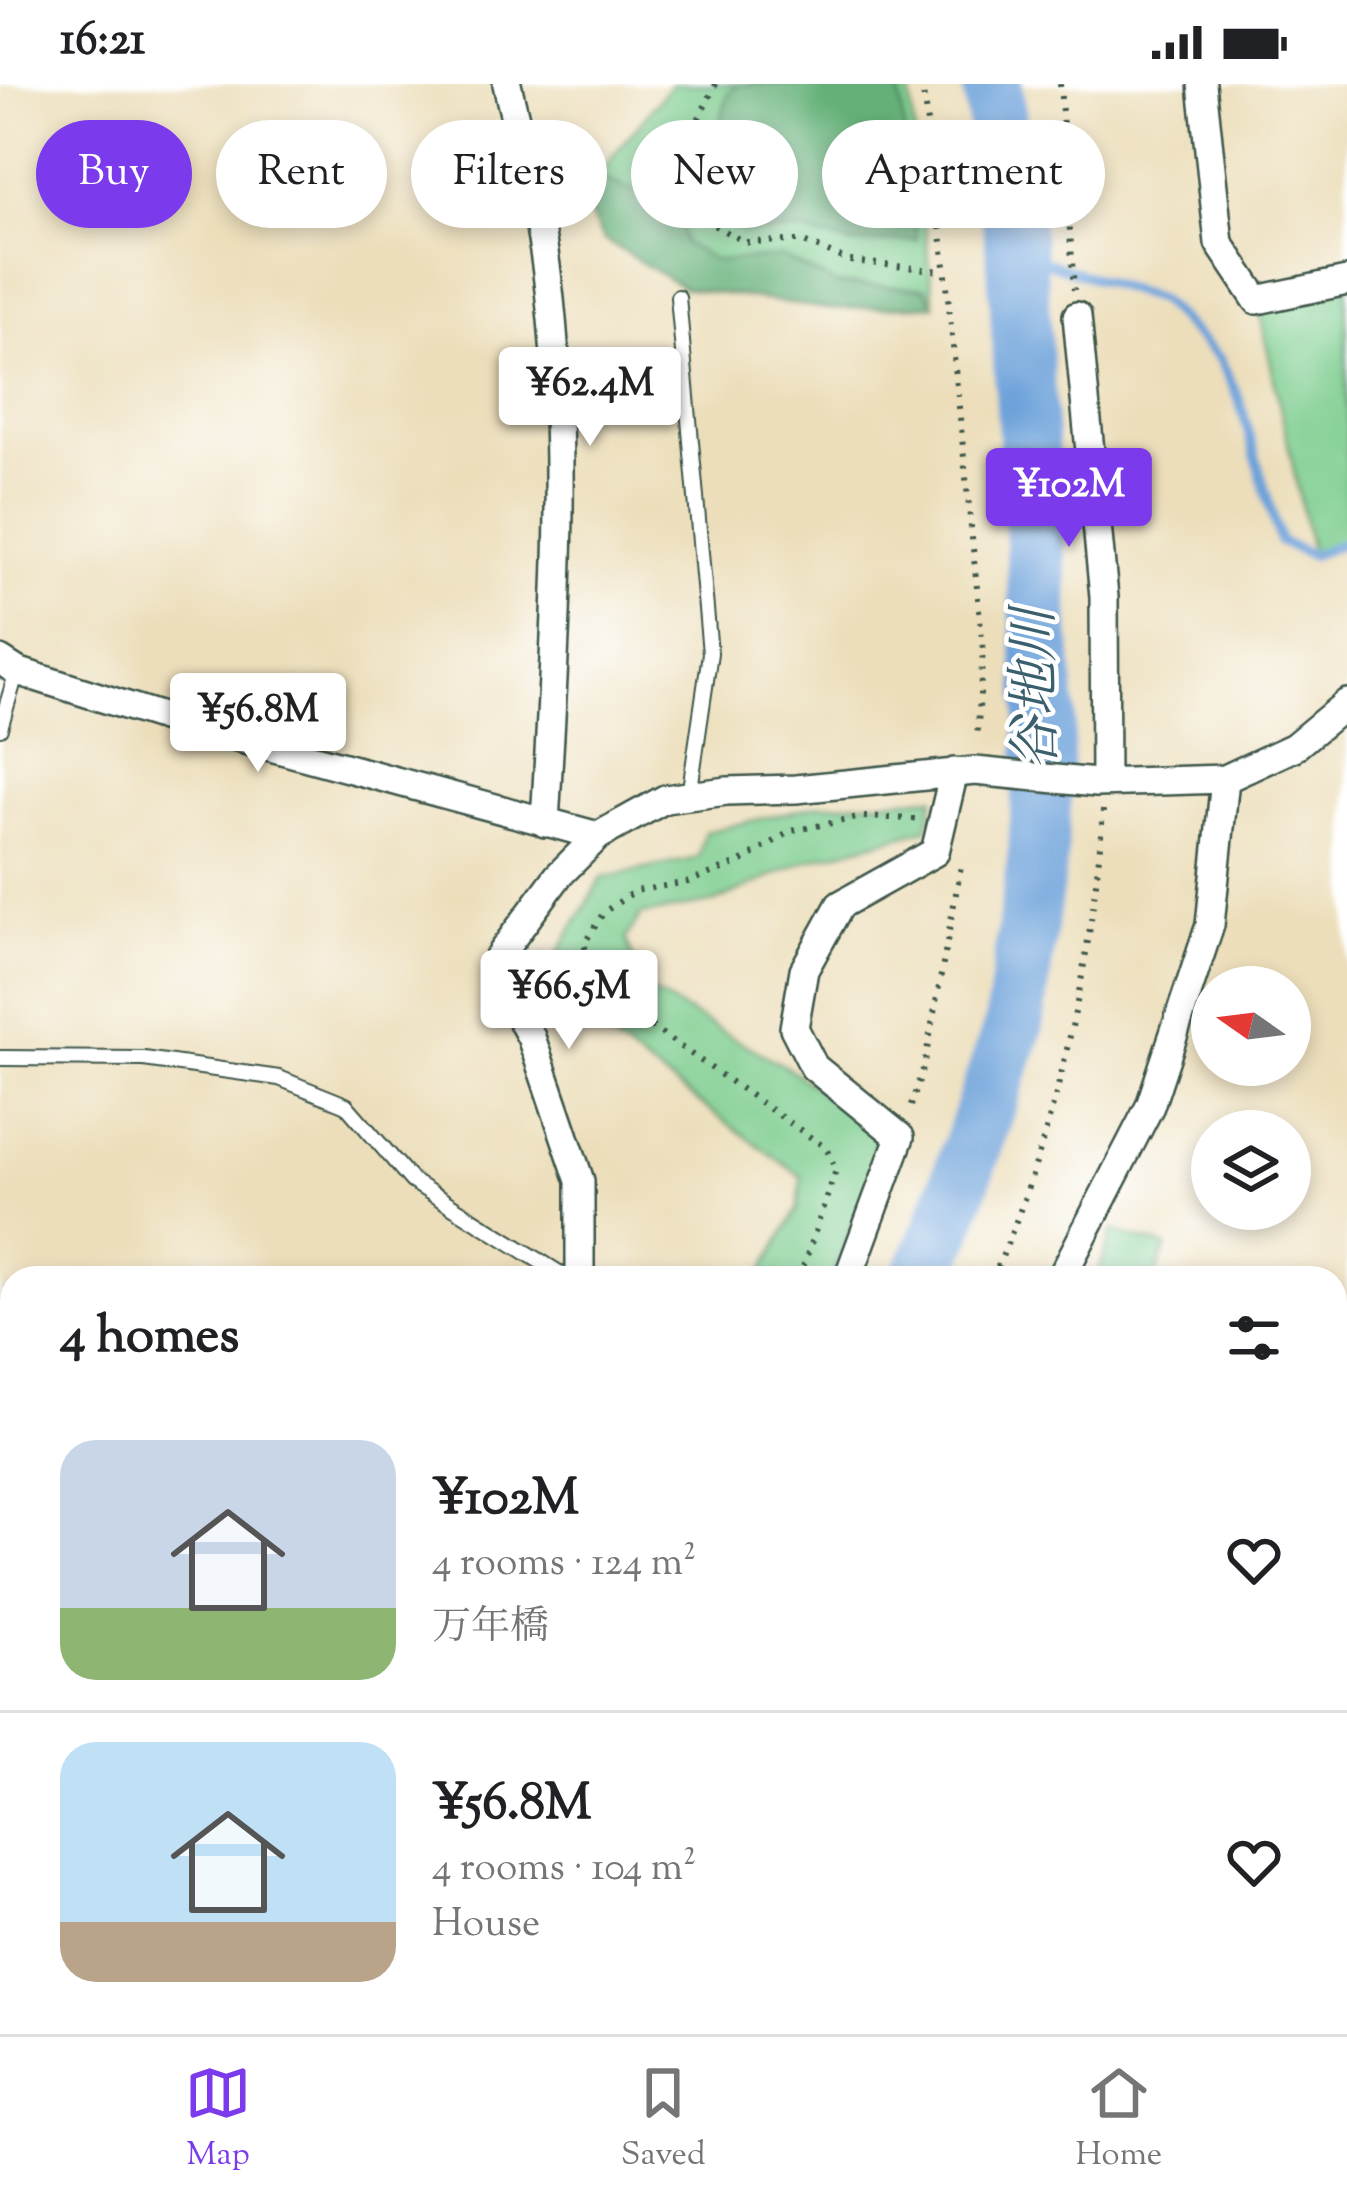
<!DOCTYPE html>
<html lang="en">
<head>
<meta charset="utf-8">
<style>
	:root { --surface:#fff; --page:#f6f6f6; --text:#202124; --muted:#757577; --line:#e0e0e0; --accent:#7c3aed }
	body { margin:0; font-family:"Sorts Mill Goudy","Noto Serif JP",serif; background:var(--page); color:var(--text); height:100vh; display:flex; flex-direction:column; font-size:45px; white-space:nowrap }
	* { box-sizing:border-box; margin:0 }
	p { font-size:39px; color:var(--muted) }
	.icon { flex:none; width:66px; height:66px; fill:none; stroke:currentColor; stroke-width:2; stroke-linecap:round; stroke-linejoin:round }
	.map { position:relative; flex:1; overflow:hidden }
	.side { position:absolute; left:0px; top:1182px; width:1347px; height:768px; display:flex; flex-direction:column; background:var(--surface); border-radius:36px 36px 0 0; box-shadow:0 6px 18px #0003 }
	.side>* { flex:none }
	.hud { position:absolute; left:36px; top:36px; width:1275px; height:108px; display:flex; gap:24px }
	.needle { width:78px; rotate:284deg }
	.controls { position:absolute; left:1191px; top:882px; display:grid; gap:24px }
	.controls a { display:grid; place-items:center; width:120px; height:120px; border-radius:50%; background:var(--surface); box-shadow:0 6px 18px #0003; font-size:60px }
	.price { position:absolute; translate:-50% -102px; padding:0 27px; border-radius:12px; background:#fff; color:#222; font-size:39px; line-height:78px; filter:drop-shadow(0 3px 6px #0008) }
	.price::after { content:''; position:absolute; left:50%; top:72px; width:36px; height:27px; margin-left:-18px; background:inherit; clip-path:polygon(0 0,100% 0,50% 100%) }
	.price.selected { background:var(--accent); color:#fff }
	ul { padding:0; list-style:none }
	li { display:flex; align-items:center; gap:36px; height:300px; padding:0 60px }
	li+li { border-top:3px solid var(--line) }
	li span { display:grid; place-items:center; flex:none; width:336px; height:240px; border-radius:36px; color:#555 }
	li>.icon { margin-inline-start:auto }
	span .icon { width:144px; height:144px; fill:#fffc; stroke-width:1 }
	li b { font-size:51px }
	h2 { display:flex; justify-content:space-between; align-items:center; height:144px; padding:0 60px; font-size:51px }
	.chip { padding:0 42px; border-radius:54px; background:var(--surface); box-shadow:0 6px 18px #0003; font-size:42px; line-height:108px }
	.chip.selected { background:var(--accent); color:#fff }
	.status { display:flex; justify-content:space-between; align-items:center; height:84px; padding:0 60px; background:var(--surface); direction:ltr }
	.status svg { height:33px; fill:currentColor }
	.dock { display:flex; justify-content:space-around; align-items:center; height:168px; border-top:3px solid var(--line); background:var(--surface); font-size:33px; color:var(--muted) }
	.dock a { display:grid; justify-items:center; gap:6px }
	.dock .selected { color:var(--accent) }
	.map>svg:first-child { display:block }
	.green { fill:#7ccc8d; stroke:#4e8460; stroke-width:3 }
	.forest { fill:#65b078; stroke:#427656; stroke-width:3 }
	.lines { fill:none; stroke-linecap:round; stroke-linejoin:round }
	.stream { stroke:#6da2da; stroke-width:10 }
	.river { stroke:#6da2da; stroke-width:60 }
	.service-casing { stroke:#3e5548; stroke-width:18 }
	.minor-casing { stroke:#3e5548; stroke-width:32 }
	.path { stroke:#3e5548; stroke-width:6; stroke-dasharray:3 9; stroke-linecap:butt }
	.service { stroke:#fff; stroke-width:14 }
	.minor { stroke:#fff; stroke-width:27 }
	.labels { text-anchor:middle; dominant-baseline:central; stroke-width:9; stroke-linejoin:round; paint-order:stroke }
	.water-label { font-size:54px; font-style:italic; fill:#3a606e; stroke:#fff }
</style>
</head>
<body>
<div class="status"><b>16:21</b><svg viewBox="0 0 49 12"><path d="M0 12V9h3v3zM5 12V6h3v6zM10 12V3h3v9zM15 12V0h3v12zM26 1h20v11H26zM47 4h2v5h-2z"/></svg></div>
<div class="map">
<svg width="1347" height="1950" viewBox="0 0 1347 1950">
	<rect width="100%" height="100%" fill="#fff"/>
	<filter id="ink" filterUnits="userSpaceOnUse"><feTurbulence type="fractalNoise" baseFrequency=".00833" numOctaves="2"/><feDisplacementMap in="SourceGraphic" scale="24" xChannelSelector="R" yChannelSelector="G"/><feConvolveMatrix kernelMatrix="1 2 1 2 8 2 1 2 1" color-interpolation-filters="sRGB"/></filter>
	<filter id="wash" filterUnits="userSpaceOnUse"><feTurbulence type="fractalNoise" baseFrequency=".004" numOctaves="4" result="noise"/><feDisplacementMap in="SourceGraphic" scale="48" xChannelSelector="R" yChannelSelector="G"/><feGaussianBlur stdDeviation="2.7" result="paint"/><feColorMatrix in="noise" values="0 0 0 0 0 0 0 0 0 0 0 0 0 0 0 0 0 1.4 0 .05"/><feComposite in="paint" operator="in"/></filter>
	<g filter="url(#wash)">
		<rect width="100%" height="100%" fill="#ecdeba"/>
		<path class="green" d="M672 0H909L934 221 829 225 684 204 603 155 584 118 612 73Z
			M1347 197V458L1312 471 1257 216Z
			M934 713 927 745 809 776 715 818 641 831 626 855 644 904 793 987 873 1048 881 1075 831 1194H759L798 1124 802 1093 611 955 584 927 569 902 558 869 602 794 698 774 705 748 818 721Z
			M1112 1147 1167 1163 1154 1194H1097Z"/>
		<path class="forest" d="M739 0H899L917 156 851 160 799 147 743 149 692 121 690 75 716 50 729 8Z
			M599 93 635 107 662 111 677 129 685 160 717 177 782 173 836 200 925 204 934 221 829 225 684 204 603 155 584 118Z"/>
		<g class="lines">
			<path class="stream" d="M1016 168 1159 216 1220 275 1239 315 1280 458 1312 471 1347 458"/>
			<path class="river" d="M921 1194 942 1150 1014 941 1038 768 1046 630 1016 168 992 0
				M452 1950 460 1938"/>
		</g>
	</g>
	<g filter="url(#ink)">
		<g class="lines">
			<g class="service-casing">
				<path id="service" d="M678 213 710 569 689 712
					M0 644 17 587
					M0 974 144 975 279 994 346 1021 412 1097 567 1194
					M1173 1938 1257 1947 1347 1939"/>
			</g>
			<g class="minor-casing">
				<path id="minor" d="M507 0C521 62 539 126 547 189 570 372 555 556 545 739
					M1202 0 1219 159 1257 216 1347 197
					M1077 232 1104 513 1105 698
					M0 576 17 587 175 637 598 752 665 715 727 707 796 705 975 687 1096 699 1225 695 1294 663 1347 619
					M580 1194V1097L531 953 503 903 499 872 558 792 598 752
					M848 1194 900 1053 814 983 794 944 804 886 840 821 935 768 954 688
					M1061 1194 1150 1022 1210 841 1225 695
					M1335 1618H1347
					M0 1828 12 1836
					M199 1938 222 1950
					M268 1950 276 1938
					M977 1950 985 1938"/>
			</g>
			<path class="path" d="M716 0 678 76 685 125 744 158 801 157 850 177 942 187
				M922 0 945 182 983 565 977 656
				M1060 0 1074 206
				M911 1022 925 978 961 782
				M803 1194 802 1186 836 1086 826 1064 622 922 595 895 584 860 604 828 635 807 688 798 741 778 791 747 862 733 915 735
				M993 1194C1055 1053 1092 879 1103 726
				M353 1950 362 1938
				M500 1950 508 1938"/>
			<use href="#service" class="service"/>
			<use href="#minor" class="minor"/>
		</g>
	</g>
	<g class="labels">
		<g class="water-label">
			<text transform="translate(1039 605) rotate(-91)">谷地川</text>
		</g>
	</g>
</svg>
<div class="controls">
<a><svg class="needle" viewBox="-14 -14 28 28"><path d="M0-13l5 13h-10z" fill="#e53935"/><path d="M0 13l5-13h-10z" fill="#757577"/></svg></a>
<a><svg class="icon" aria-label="layers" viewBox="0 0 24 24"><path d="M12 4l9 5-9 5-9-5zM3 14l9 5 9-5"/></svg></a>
</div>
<b class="price" style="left:590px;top:365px">¥62.4M</b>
<b class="price selected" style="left:1069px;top:466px">¥102M</b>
<b class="price" style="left:258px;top:691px">¥56.8M</b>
<b class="price" style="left:569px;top:968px">¥66.5M</b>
<div class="hud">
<a class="chip selected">Buy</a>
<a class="chip">Rent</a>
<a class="chip">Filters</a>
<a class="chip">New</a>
<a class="chip">Apartment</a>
</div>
<section class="side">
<h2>4 homes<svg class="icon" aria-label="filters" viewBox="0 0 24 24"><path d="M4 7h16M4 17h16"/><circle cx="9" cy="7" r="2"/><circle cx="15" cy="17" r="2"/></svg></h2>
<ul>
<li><span style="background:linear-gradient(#c9d6e8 70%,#8fb573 0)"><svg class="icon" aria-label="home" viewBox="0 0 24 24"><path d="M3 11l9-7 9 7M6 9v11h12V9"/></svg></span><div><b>¥102M</b><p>4 rooms · 124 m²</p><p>万年橋</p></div><svg class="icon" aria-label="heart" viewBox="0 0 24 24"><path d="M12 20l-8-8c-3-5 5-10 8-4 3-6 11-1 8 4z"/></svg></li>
<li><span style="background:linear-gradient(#bfe0f5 75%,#b9a48a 0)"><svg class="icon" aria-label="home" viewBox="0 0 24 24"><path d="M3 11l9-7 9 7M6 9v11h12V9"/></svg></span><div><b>¥56.8M</b><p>4 rooms · 104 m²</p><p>House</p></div><svg class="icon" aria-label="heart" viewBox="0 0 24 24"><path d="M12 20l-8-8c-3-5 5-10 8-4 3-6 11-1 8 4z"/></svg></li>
</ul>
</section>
</div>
<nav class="dock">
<a class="selected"><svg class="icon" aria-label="map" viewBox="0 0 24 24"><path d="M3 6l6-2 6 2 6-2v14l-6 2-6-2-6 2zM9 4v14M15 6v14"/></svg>Map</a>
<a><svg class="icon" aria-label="saved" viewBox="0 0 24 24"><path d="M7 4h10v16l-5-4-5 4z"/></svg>Saved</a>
<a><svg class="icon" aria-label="home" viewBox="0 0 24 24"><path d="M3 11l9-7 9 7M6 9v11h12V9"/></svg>Home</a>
</nav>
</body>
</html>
